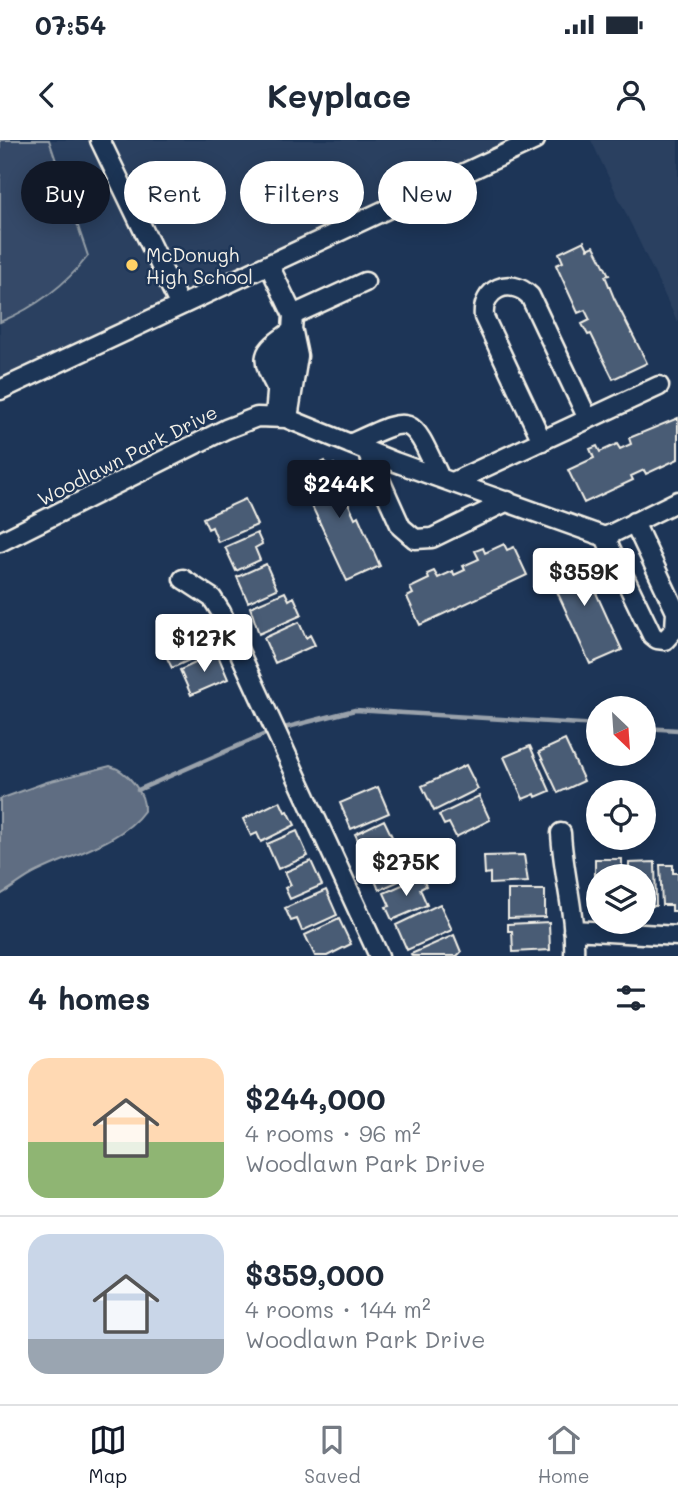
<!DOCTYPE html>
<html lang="en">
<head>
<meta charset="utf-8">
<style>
	:root { --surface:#fff; --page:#f2f2f3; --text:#1f2937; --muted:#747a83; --line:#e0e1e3; --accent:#111827 }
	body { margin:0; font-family:Mali,sans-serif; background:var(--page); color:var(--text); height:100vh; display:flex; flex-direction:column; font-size:26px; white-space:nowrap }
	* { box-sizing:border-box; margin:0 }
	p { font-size:23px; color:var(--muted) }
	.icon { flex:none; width:38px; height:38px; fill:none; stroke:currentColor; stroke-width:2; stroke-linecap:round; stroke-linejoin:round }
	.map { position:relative; height:816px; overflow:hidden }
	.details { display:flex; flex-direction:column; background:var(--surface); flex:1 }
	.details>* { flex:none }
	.guide { position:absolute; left:21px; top:21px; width:637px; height:63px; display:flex; gap:14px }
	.needle { width:46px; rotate:155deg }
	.fabs { position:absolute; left:586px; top:556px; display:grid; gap:14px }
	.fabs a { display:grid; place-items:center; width:70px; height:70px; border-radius:50%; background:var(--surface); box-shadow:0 4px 18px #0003; font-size:35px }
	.price { position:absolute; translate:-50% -60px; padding:0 16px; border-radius:7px; background:#fff; color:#222; font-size:23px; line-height:46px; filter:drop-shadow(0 2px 4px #0008) }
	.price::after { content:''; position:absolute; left:50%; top:42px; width:21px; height:16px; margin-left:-10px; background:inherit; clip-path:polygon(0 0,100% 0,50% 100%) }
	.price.selected { background:var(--accent); color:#fff }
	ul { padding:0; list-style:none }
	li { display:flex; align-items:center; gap:21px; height:175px; padding:0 28px }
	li+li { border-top:2px solid var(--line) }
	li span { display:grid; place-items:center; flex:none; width:196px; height:140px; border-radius:21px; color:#555 }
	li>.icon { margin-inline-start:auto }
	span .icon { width:84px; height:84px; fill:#fffc; stroke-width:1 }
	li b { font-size:30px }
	h2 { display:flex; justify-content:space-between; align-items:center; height:84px; padding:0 28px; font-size:30px }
	.chip { padding:0 24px; border-radius:32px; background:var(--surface); box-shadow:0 4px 18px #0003; font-size:24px; line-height:63px }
	.chip.selected { background:var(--accent); color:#fff }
	.status { display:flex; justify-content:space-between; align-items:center; height:49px; padding:0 35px; background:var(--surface); direction:ltr }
	.status svg { height:19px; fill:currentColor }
	header { display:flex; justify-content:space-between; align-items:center; height:91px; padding:0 28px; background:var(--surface); font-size:32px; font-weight:700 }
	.tab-bar { display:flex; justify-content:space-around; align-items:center; height:98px; border-top:2px solid var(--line); background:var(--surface); font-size:19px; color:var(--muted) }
	.tab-bar a { display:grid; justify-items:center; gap:4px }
	.tab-bar .selected { color:var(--accent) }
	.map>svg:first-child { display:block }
	.built { fill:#2a4060 }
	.green { fill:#354a67; stroke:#949ea8; stroke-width:2 }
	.water { fill:#5e6d82; stroke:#9aa2ab; stroke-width:2 }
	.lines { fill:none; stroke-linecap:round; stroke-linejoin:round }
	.stream { stroke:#9aa2ab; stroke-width:4.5 }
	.building { fill:#485b74; stroke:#f4f1e8; stroke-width:2 }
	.minor-casing { stroke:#f4f1e8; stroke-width:23 }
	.minor { stroke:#1d3557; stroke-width:18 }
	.poi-dot { fill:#ffd166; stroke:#1d3557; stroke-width:2.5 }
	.labels { text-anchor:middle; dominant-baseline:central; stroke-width:5; stroke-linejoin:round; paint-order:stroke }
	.poi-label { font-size:19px; fill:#f4f1e8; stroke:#1d3557; text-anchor:start }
	.street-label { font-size:19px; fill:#f4f1e8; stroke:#1d3557 }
</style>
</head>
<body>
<div class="status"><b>07:54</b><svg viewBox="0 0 49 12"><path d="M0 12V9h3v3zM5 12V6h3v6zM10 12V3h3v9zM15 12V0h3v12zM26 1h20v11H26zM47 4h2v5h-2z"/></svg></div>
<header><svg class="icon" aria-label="back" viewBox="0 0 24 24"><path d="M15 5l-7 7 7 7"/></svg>Keyplace<svg class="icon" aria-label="person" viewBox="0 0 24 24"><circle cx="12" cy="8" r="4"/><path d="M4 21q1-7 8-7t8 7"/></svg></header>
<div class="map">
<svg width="678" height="816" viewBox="0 0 678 816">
	<rect width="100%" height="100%" fill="#1d3557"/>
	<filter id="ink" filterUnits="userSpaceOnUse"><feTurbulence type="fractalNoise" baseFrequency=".0143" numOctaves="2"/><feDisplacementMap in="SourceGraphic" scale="14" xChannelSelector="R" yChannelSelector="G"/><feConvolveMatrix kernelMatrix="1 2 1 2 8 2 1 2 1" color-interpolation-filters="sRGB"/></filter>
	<g filter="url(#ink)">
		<path class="built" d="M0 0H529L0 250Z
			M591 0H678V183Z"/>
		<path class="green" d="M0 0H49L88 116C64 147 36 167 0 182Z"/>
		<path class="water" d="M110 626C127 631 146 653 144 671 122 702 71 715 37 732 24 738 13 748 0 755V659L47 642Z"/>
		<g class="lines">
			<path class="stream" d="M644 588 678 590
				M280 589 355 570 598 585
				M138 650 272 591"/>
		</g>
		<path class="building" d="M584 101 588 109 594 106 609 135 605 136 614 158 647 223 613 239 591 194 588 195 582 184 590 180 585 170 578 173 556 125 563 122 559 113Z
			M678 278V319L646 334 644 330 631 336 633 340 584 363 568 330 594 318 590 309 597 306 600 312 617 304 620 309 631 304 629 298Z
			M325 321 328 327 334 324 343 343 348 341 352 348 343 352 355 378 358 376 380 426 347 441 297 334Z
			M245 359 257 385 218 402 212 387 208 389 203 378Z
			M257 393 262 404 255 408 260 420 236 431 225 407Z
			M504 404 507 410 514 407 527 435 420 485 407 457 413 454 410 448 429 439 427 434 434 431 438 438 453 431 454 435 465 430 463 426 479 419 475 411 483 408 485 413Z
			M577 411 622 510 590 524 545 425Z
			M266 424 277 449 248 462 237 437Z
			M285 452 289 460 294 457 302 475 259 494 250 467Z
			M299 482 306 498 310 495 315 505 275 523 264 498Z
			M202 484 214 509 172 528 167 518 171 516 165 501Z
			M217 513 228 539 191 555 180 530Z
			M565 600 584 641 558 653 539 612Z
			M530 606 550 651 536 657 535 654 523 659 504 617Z
			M466 625 478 649 434 671 422 646Z
			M378 647 389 673 351 689 340 663Z
			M479 656 490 680 456 697 449 683 444 685 439 675Z
			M280 661 285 672 288 671 295 685 261 702 257 693 251 696 243 679Z
			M384 680 396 705 367 719 355 694Z
			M297 691 308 716 278 729 267 704Z
			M407 707 411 716 405 718 413 735 379 750 368 724Z
			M524 715 528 742 490 744V733L485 734 484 716Z
			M595 719H622V737H598V764H595Z
			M311 721 322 745 290 759 285 748 291 745 285 732Z
			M655 722 656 766H644V737H629V723Z
			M660 725H673V733H678V771H672V765H662Z
			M422 736 426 746 420 749 427 765 392 780 386 767 390 766 384 753Z
			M326 750 337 775 302 791 297 779 291 781 285 768Z
			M508 750H545V777L508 778Z
			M440 764 452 790 407 810 396 785Z
			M339 779 351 804 327 816H315L305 795Z
			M549 782 550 810 513 812 512 791H508V784Z
			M454 795 461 812 457 816H412L411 814Z"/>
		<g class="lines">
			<g class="minor-casing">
				<path id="minor" d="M100 0 180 166
					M269 125 293 175 292 191 285 212 277 253 275 276
					M293 175 365 142
					M0 250 535 0
					M278 251C259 216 260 213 292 191
					M288 278 298 216 293 192
					M542 301 484 177C481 149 510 136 530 156L588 279
					M350 304C413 275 410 273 439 336
					M367 311 401 387 415 399 432 398 508 361
					M453 342 659 246
					M605 397 652 495 657 499 665 500 675 489 676 472 634 382
					M0 402 226 289 257 277 286 278 395 322 605 397 678 361
					M183 439 212 458 221 472 379 816
					M561 693C563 734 576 775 574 816
					M573 790 678 796"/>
			</g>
			<use href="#minor" class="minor"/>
		</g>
	</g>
	<circle class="poi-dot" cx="132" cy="125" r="7"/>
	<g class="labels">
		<g class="poi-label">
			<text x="146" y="114">McDonugh<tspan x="146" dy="22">High School</tspan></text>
		</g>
		<g class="street-label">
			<text transform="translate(127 315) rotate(-27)">Woodlawn Park Drive</text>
		</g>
	</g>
</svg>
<div class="fabs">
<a><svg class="needle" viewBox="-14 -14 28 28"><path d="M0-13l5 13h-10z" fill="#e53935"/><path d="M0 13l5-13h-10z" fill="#747a83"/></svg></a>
<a><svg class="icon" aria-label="locate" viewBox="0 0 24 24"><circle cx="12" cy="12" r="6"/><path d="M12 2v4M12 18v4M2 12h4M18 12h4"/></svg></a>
<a><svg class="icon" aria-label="layers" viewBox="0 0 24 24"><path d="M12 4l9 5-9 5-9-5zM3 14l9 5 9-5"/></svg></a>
</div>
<b class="price selected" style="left:339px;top:380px">$244K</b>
<b class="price" style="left:584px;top:468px">$359K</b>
<b class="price" style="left:204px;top:534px">$127K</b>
<b class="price" style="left:406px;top:758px">$275K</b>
<div class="guide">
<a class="chip selected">Buy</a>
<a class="chip">Rent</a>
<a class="chip">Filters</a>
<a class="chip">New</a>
</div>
</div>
<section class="details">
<h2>4 homes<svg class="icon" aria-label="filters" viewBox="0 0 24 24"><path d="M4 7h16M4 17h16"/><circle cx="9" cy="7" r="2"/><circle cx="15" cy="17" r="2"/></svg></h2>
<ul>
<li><span style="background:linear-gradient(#ffd9b3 60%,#8fb573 0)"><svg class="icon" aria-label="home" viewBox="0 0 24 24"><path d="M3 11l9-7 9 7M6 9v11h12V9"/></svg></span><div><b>$244,000</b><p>4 rooms · 96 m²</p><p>Woodlawn Park Drive</p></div></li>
<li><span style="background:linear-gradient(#c9d6e8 75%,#9aa5b1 0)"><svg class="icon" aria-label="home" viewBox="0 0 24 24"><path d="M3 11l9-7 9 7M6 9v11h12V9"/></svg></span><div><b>$359,000</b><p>4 rooms · 144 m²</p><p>Woodlawn Park Drive</p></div></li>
</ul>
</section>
<nav class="tab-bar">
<a class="selected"><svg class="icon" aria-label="map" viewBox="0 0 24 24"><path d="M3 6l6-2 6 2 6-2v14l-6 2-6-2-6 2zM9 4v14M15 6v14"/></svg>Map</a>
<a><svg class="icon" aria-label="saved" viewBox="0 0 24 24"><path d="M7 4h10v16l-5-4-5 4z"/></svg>Saved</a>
<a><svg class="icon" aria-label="home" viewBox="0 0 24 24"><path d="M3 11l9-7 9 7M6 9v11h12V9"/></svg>Home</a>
</nav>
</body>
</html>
